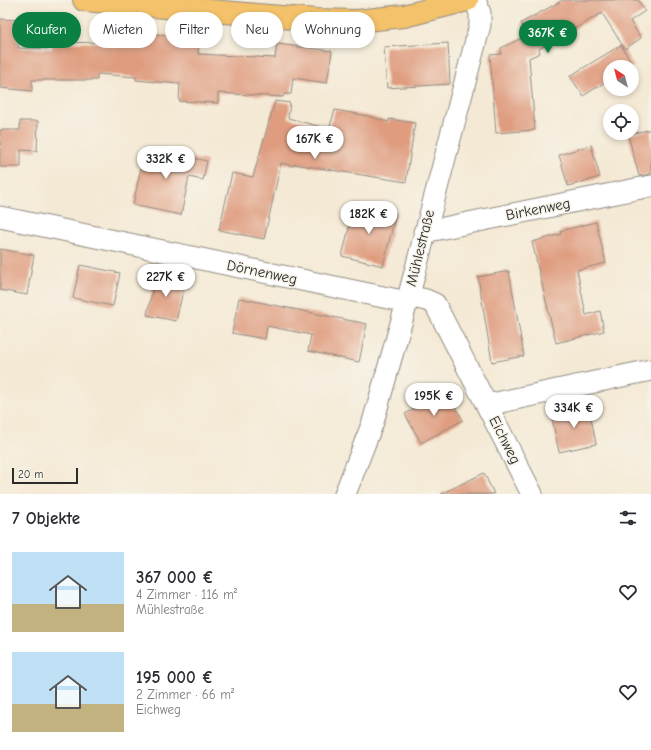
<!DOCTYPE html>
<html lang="de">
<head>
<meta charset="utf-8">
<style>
	:root { --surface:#fff; --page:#f2f2f3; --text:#2b2b33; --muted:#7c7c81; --accent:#0b8043 }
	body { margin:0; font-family:"Comic Neue",sans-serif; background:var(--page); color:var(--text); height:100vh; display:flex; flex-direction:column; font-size:15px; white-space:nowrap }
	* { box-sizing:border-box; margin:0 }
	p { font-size:13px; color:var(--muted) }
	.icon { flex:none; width:22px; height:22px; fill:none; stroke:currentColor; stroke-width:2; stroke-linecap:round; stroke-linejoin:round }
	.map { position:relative; height:494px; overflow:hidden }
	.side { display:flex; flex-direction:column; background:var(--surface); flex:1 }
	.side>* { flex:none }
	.banner { position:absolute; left:12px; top:12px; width:400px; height:36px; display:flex; gap:8px }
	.needle { width:26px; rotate:324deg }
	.buttons { position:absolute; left:603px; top:60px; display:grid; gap:8px }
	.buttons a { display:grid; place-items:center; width:36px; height:36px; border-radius:50%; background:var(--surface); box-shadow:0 2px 6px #0003; font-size:20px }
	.scale { position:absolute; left:12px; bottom:10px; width:66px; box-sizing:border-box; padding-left:4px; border:2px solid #2b2b2b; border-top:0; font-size:11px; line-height:14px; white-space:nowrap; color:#2b2b2b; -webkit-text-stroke:3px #f7f3e8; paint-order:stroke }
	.price { position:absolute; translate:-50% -34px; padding:0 9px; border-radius:14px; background:#fff; color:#222; font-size:13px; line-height:26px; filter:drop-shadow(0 1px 2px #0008) }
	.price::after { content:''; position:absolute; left:50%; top:24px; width:12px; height:9px; margin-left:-6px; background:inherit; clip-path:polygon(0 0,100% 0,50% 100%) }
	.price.active { background:var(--accent); color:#fff }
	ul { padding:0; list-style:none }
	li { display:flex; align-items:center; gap:12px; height:100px; padding:0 12px }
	li span { display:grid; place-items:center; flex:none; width:112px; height:80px; border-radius:0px; color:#555 }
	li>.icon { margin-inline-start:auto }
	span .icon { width:48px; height:48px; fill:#fffc; stroke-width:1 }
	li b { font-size:17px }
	h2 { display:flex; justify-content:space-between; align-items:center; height:48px; padding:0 12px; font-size:17px }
	.tag { padding:0 14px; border-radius:18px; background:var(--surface); box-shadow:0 2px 6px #0003; font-size:14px; line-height:36px }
	.tag.active { background:var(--accent); color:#fff }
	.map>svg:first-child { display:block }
	.building { fill:#df9c7f }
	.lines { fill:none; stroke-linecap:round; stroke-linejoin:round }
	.minor-casing { stroke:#908a80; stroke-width:23 }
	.major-casing { stroke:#908a80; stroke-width:24 }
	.minor { stroke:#fff; stroke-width:21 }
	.major { stroke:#f3c26a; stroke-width:22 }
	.labels { text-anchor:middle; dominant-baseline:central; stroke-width:3; stroke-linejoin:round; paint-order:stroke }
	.street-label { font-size:15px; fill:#2b2b2b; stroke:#f7f3e8 }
</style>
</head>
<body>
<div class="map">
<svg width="651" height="494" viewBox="0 0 651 494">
	<rect width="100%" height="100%" fill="#f7f3e8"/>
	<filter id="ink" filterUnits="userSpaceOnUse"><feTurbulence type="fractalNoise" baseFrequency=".025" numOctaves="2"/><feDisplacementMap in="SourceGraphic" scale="8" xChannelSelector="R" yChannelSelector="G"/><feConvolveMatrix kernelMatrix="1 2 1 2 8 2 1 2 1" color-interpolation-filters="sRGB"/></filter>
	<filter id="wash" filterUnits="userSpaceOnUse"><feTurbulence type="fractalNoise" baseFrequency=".012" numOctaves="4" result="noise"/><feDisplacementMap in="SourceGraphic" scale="16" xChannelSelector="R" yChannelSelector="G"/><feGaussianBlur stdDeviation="0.9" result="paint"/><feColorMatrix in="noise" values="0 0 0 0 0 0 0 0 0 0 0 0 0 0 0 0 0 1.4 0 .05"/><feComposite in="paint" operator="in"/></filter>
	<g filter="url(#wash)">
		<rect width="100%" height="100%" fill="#f4e9d4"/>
		<g id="blocks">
			<path class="building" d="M563 0H638L645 11 630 21 641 38 625 49 602 13 539 49 540 53 529 58 535 130 496 133 490 55 501 54V48L528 35 521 23Z
				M0 19 19 20 18 48 52 49V43L114 42 115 31 179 36 180 27 200 28 198 54 275 58 277 44 332 51 327 83 293 78 291 94H284L283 97 218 93V103L179 101 180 84 136 80V77L97 74V80H32V91L0 88Z
				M448 43 450 84 387 88 384 47Z
				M621 45 634 67H610V79L583 96 570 76Z
				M275 101 290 103 288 118 329 129 335 110 368 116 389 122V119L415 123 406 182 294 164V166L281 163 264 239 219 230 232 173 253 177Z
				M20 121H38L37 151 21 150V167H0V130H20Z
				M651 129V174L639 176 628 135Z
				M591 145 600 177 568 186 559 155Z
				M145 148 207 161 203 180 189 177 181 215 133 205Z
				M355 204 396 213 383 266 342 256Z
				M596 222 606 263 577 270 586 315 600 311 604 331 556 343 532 242 561 234 560 231Z
				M0 249 34 255 27 295 0 290Z
				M80 265 120 273 113 306 73 298Z
				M509 271 524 356 492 362 478 277Z
				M156 275 185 282 176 321 147 315Z
				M239 298 367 324 359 362 308 351 311 335 267 326 265 339 232 333Z
				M446 391 463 420 421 443 405 414Z
				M589 407 596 444 559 452 551 414Z
				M484 473 494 494H441Z"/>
		</g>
	</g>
	<g filter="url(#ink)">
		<use href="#blocks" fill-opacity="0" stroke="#908a80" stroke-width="1"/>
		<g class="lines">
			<g class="minor-casing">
				<path id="minor" d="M0 217 407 302
					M424 232 651 186
					M408 296 426 300 435 304 532 494
					M487 405 651 370
					M345 494 373 422 407 302 480 25V13L475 0"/>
			</g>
			<g class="major-casing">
				<path id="major" d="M84 0 316 20 357 21 404 16 467 0"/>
			</g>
			<use href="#minor" class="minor"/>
			<use href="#major" class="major"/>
		</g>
	</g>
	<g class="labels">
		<g class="street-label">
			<text transform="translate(538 209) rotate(-11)">Birkenweg</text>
			<text transform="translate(420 248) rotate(-76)">Mühlestraße</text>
			<text transform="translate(262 272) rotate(12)">Dörnenweg</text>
			<text transform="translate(505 440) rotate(63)">Eichweg</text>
		</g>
	</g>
</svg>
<div class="buttons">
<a><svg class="needle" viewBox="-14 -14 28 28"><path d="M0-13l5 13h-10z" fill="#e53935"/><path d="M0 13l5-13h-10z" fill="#7c7c81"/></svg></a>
<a><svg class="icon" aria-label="locate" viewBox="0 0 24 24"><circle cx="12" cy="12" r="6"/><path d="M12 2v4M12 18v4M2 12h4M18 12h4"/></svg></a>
</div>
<div class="scale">20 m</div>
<b class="price active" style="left:548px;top:54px">367K €</b>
<b class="price" style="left:315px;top:160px">167K €</b>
<b class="price" style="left:166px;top:180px">332K €</b>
<b class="price" style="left:369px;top:235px">182K €</b>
<b class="price" style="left:166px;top:298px">227K €</b>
<b class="price" style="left:434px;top:417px">195K €</b>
<b class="price" style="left:574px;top:429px">334K €</b>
<div class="banner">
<a class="tag active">Kaufen</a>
<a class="tag">Mieten</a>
<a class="tag">Filter</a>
<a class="tag">Neu</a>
<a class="tag">Wohnung</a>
</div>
</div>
<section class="side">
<h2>7 Objekte<svg class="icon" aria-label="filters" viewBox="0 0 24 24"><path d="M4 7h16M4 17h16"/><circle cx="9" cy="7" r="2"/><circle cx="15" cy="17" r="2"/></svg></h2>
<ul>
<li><span style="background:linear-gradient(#bfe0f5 65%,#c2b280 0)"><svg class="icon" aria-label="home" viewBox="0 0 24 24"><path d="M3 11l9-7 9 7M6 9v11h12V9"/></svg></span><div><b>367 000 €</b><p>4 Zimmer · 116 m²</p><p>Mühlestraße</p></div><svg class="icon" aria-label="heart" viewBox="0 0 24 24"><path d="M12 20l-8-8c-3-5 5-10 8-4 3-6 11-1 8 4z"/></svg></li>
<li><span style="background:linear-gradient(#bfe0f5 65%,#c2b280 0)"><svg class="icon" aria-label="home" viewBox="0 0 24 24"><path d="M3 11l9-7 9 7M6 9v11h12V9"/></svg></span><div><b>195 000 €</b><p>2 Zimmer · 66 m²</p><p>Eichweg</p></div><svg class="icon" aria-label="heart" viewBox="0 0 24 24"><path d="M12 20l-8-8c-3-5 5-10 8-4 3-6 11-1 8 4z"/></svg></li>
</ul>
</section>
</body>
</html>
